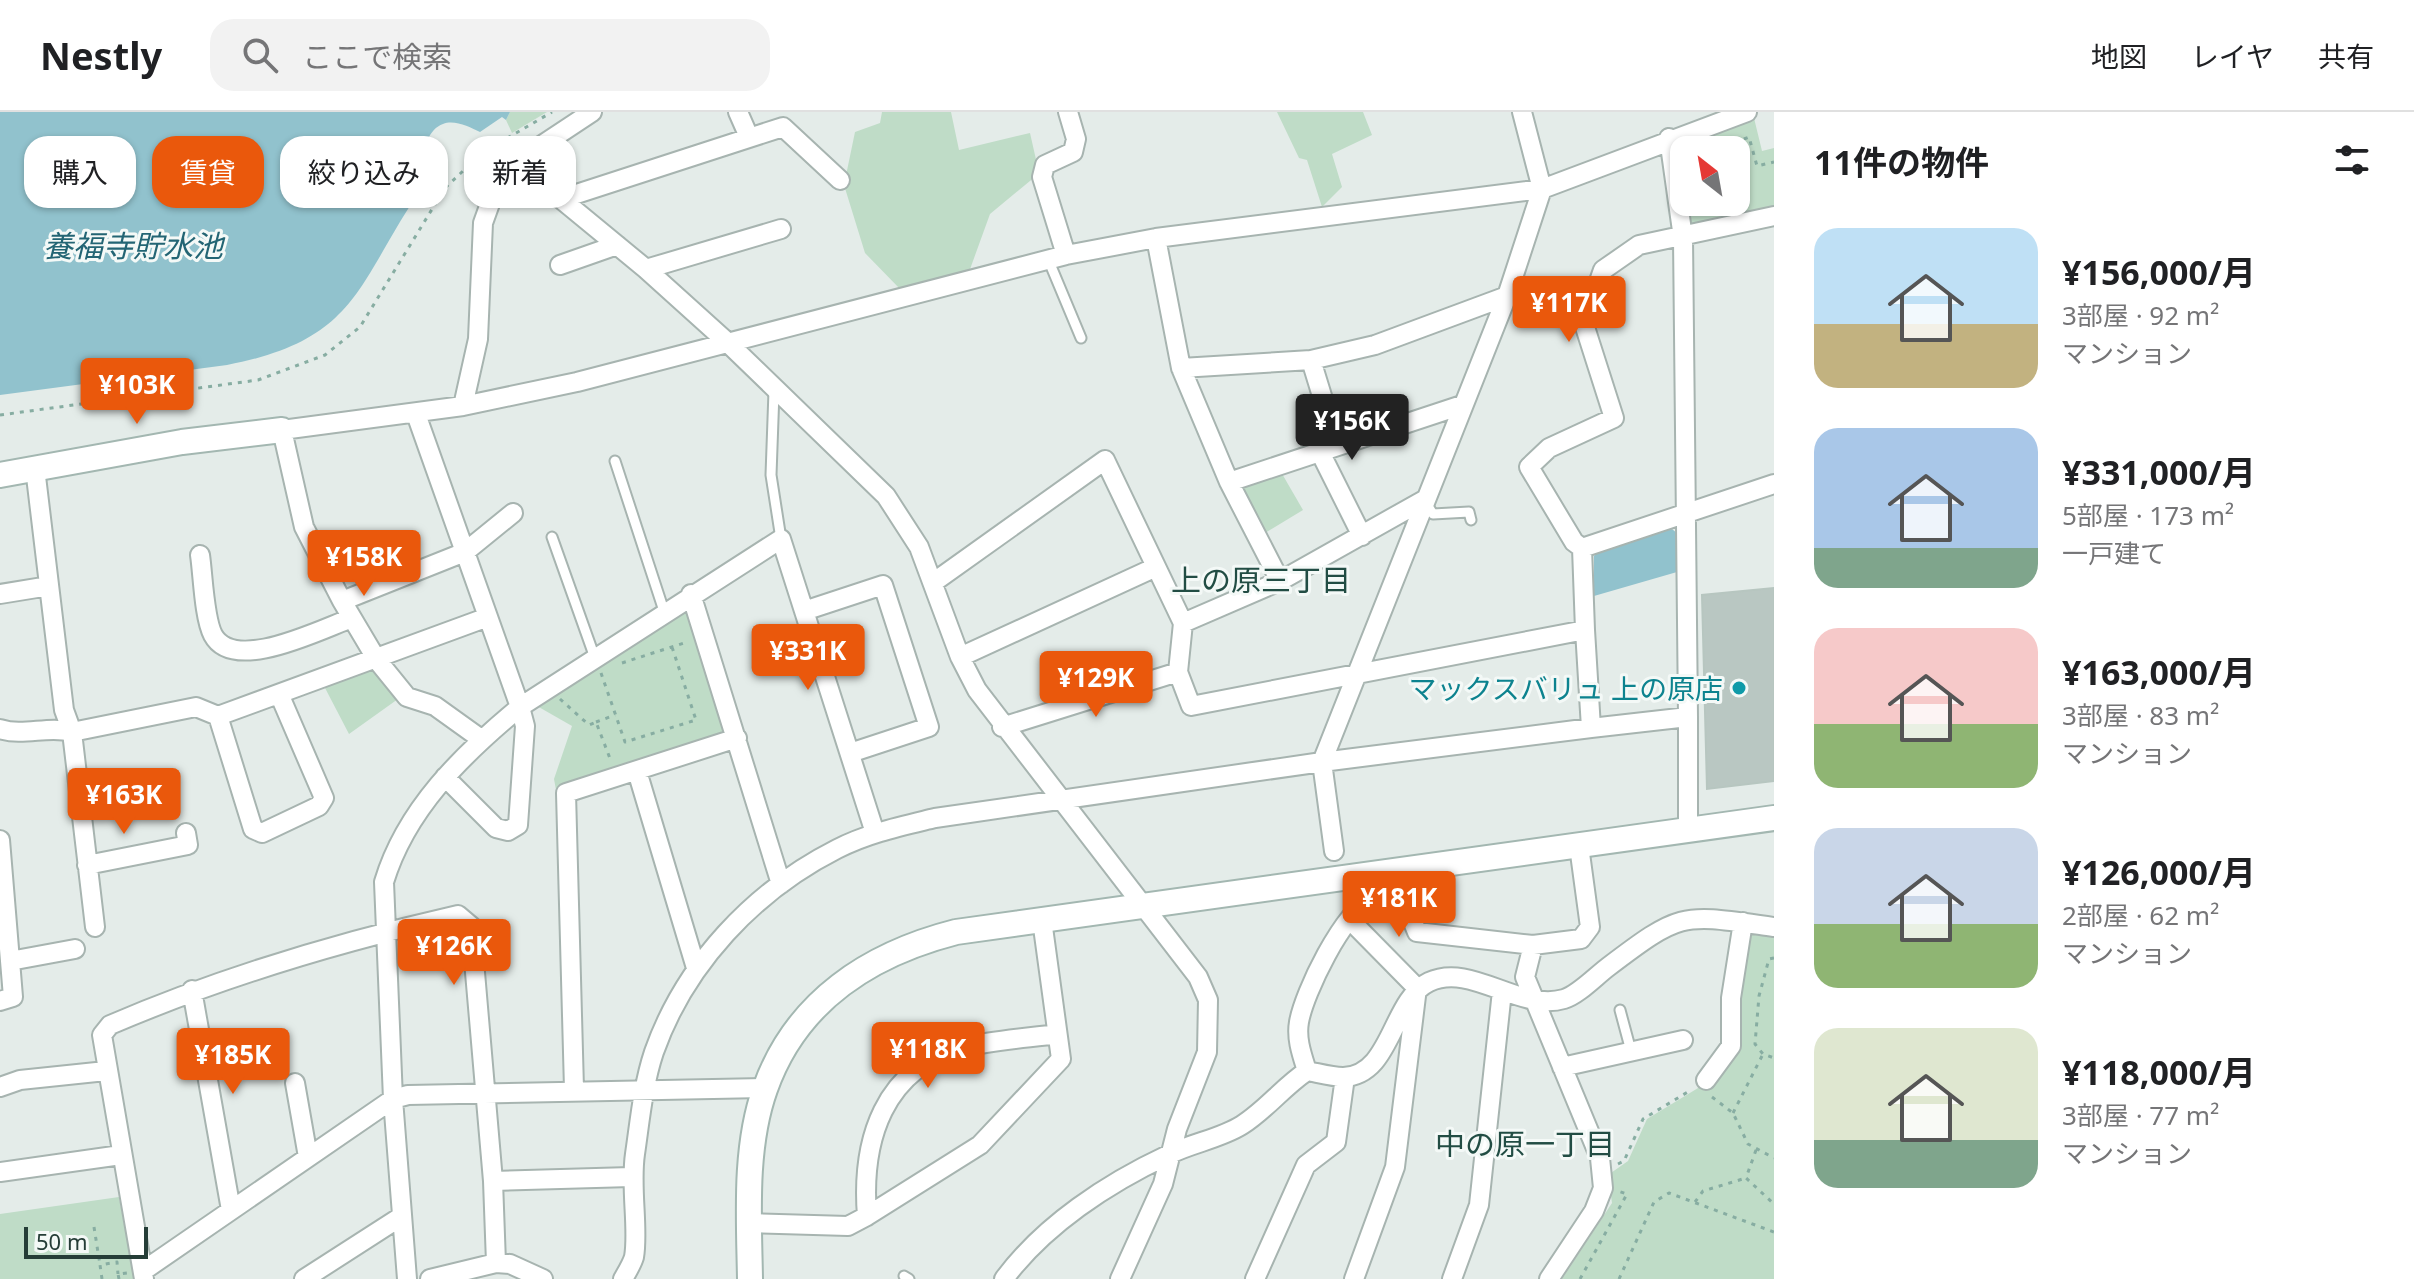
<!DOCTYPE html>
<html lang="ja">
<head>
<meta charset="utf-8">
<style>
	:root { --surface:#fff; --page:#f2f2f2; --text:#202124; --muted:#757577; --line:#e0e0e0; --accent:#ea580c }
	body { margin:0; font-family:"Noto Sans","Noto Sans JP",sans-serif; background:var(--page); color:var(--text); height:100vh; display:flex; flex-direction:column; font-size:30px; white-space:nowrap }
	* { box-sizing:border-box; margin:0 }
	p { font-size:26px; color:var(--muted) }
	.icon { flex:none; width:44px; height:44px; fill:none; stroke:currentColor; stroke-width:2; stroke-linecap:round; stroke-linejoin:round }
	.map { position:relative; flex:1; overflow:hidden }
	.details { display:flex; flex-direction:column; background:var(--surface); width:640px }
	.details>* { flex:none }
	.top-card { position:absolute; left:24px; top:24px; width:760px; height:72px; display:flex; gap:16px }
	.needle { width:52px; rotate:329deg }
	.controls { position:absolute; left:1670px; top:24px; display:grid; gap:16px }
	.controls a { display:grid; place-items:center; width:80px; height:80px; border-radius:16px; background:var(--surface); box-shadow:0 2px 6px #0004; font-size:40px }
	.scale { position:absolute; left:24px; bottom:20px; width:124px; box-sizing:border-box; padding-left:8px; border:4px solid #253d37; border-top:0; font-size:22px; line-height:28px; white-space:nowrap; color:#253d37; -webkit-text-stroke:6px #f4f9f7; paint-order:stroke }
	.price { position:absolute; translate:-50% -68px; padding:0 18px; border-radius:8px; background:var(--accent); color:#fff; font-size:26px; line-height:52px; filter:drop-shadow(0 2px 4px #0008) }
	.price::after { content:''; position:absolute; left:50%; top:48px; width:24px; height:18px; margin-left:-12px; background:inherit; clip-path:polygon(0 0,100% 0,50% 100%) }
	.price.current { background:#222; color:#fff }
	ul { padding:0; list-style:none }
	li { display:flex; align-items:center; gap:24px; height:200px; padding:0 40px }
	li span { display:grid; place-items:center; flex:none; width:224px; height:160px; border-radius:24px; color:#555 }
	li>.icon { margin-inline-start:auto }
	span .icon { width:96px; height:96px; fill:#fffc; stroke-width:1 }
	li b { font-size:34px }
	h2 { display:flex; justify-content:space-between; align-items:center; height:96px; padding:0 40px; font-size:34px }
	.tag { padding:0 28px; border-radius:24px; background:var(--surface); box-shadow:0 2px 6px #0004; font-size:28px; line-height:72px }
	.tag.current { background:var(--accent); color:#fff }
	header { display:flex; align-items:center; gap:48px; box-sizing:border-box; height:112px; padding:0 40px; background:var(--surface); border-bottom:2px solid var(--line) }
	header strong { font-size:38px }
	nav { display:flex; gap:44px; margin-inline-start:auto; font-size:28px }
	.search { width:560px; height:72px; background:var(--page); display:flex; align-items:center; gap:20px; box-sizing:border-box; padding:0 28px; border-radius:24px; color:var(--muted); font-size:30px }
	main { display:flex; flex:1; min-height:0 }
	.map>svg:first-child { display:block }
	.green { fill:#bfdcc7 }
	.water { fill:#91c2cd }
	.building { fill:#b9c7c2; stroke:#b7c6c0; stroke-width:2 }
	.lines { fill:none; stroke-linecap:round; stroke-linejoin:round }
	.lane-casing { stroke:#a7b4b0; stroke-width:13 }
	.street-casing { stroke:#a7b4b0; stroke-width:22 }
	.secondary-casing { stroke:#a3b7b1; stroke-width:28 }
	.path { stroke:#87ada2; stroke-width:3; stroke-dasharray:4 6; stroke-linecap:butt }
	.lane { stroke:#fff; stroke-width:9 }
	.street { stroke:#fff; stroke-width:18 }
	.secondary { stroke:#fff; stroke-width:24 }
	.culture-dot { fill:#0f9aa8; stroke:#f4f9f7; stroke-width:3 }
	.labels { text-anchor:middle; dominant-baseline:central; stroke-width:6; stroke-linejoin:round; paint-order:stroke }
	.culture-label { font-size:28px; fill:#0d838f; stroke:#f4f9f7; text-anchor:end }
	.water-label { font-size:30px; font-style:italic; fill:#236574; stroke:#f4f9f7 }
	.neighbourhood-label { font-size:30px; fill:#224d44; stroke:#f4f9f7 }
</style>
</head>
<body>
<header>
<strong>Nestly</strong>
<div class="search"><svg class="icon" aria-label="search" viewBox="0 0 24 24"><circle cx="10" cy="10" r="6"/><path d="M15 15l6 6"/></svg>ここで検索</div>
<nav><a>地図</a><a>レイヤ</a><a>共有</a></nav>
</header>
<main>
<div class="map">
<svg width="1774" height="1167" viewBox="0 0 1774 1167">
	<rect width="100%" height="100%" fill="#e4ece9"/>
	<path class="green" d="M510 0H547L512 21 506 8Z
		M882 0H951L959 38 1030 21 1037 52 1036 64 990 102 969 160 900 177 865 141 844 73 855 20 880 11Z
		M1277 0H1363L1372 23 1332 42 1342 75 1322 95 1307 48 1299 46Z
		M1754 6 1762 39 1774 36V98L1695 118 1688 108 1686 90H1736V38H1684V77L1678 33Z
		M1281 360 1303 398 1265 421 1240 375Z
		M680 499 689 502 726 624 556 678 554 667 572 614 537 594Z
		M375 554 398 587 349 622 324 574Z
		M1746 816 1774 821V1167H1562L1612 1091 1608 1063 1628 1049 1647 1007 1708 970 1734 934Z
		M119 1085 134 1167H0V1102Z"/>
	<path class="water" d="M0 0H510L506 8 502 5 480 20C470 15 454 7 443 12 423 19 419 54 426 70 356 169 362 227 227 253L0 283Z
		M1672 417 1678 422 1677 460 1594 484V444L1597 440Z"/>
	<path class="building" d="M1774 476V669L1707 677 1702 483Z"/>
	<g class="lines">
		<g class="lane-casing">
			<path id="lane" d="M1048 147 1081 226
				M774 279 771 363 781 427
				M615 349 664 499
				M1426 391 1433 402 1469 400 1471 408
				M552 425 595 546
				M1620 898 1631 939
				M904 1164 909 1167"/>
		</g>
		<g class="street-casing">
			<path id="street" d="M738 0 749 25
				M1669 26 1683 126 1688 605
				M524 45 561 87 646 157 727 230 886 384 919 435 960 545 977 578 1198 865 1208 888 1207 940 1177 1017 1163 1072 1120 1167
				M561 87 783 15 840 68
				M1156 126 1181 256 1229 370 1280 469
				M1066 143 1042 65 1045 53 1073 40 1076 27 1068 0
				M560 153 617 133
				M646 157 781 117
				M1311 248 1337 333
				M1181 256 1311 248 1375 233 1507 184
				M463 294 478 227 483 111 497 72 524 45 592 0
				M416 302 520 595 781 427 875 721
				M1320 340 1362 424
				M35 356 64 598 72 620 95 815
				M1229 370 1462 293
				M1582 436 1774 372
				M200 443C203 463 204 506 213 523 234 562 321 517 352 506
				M934 470 1105 348 1183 511 1178 560 1191 594 1585 518 1591 616 1688 605V719
				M0 482 49 474
				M691 482 781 772
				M342 489 465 440 513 401
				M804 499 883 473 929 615 850 641
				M1183 511 1280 469 1424 388
				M1585 518 1582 436 1574 430 1529 355 1549 336 1614 306 1584 212 1603 158 1639 133 1774 104
				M960 545 1156 455
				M218 604 253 717 262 721 319 694 324 686 280 584
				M1002 615 1178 560
				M0 617C24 625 48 613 72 620L196 595 218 604 488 505
				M481 627 435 594 407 585 377 548 342 489 304 415 282 318 463 294 577 270 1066 143 1156 126 1542 77 1747 0
				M637 659 696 856
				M0 728 13 885 0 889
				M1334 739 1322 650 1591 616
				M87 753 188 733 186 721
				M1350 808 1417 876 1395 1055 1354 1167
				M1533 833 1525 865 1600 1046 1603 1076 1594 1099 1549 1167
				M10 849 75 837
				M192 878 231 1098
				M1562 955 1683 928
				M1307 959C1302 943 1296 927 1299 910 1304 881 1343 800 1371 788 1380 785 1393 785 1402 783L1417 820 1533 833 1581 827 1590 815 1579 734
				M1706 968 1731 934V886L1743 810
				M295 971 308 1045
				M0 975 20 968 106 959
				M574 977 566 681 737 626
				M0 1060 121 1043
				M493 1069 496 1151
				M867 1104C861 1029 883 955 965 935 995 928 1027 926 1057 922
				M749 1111 848 1114 867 1104 980 1033 1061 947 1042 808
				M143 1159 393 987 408 983 765 976
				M144 1167 102 923 110 913C222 865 339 830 458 803L471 814 493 1069 631 1065
				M304 1167 402 1104
				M407 1167 393 987 384 770C406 697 462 643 520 595L525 614 518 713 508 719 496 716 445 665
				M430 1167 496 1151 510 1152 543 1167
				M623 1167C627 1160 632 1152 634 1145 639 1118 630 1075 635 1042 640 1008 643 973 654 940 685 852 754 779 837 737 868 721 902 714 935 706L1322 650 1507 184 1542 77 1522 0
				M1004 1167C1044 1113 1108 1071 1168 1043 1191 1031 1220 1027 1242 1013 1266 998 1283 975 1307 959 1318 961 1332 965 1343 965 1392 964 1391 888 1429 870 1471 850 1519 900 1564 887 1578 883 1596 864 1608 855 1683 798 1682 802 1774 815
				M1255 1167 1306 1053 1336 1030 1345 965
				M1452 1167 1479 1093 1502 879"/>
		</g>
		<g class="secondary-casing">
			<path id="secondary" d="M0 363 182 330 282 318
				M750 1167C749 1106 744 1036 765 977 796 889 870 842 956 820L1774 706"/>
		</g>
		<path class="path" d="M1716 38 1749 25 1757 54 1774 50
			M1704 90 1707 102
			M1515 206 1575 182
			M0 303 258 268 325 243 360 215 445 76 482 41 552 0
			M622 551 687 530
			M601 561 625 630 696 608 672 535
			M560 587 589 613 596 610 611 649
			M596 610 615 603
			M1774 846 1769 847 1759 884 1755 932 1763 942 1774 946
			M1712 985 1733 1001 1748 1032 1774 1046
			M1733 1001 1763 942
			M1756 1038 1746 1066 1774 1092
			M1618 1052 1624 1049 1643 1007 1691 978
			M1695 1090 1703 1079 1746 1066
			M94 1115 100 1153
			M102 1167 100 1153 117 1150 118 1162
			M119 1167 118 1162 127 1161
			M1580 1167 1627 1082 1618 1079
			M1619 1167 1654 1090 1669 1081 1774 1120"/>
		<use href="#lane" class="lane"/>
		<use href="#street" class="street"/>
		<use href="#secondary" class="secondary"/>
	</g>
	<circle class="culture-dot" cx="1739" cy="576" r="8"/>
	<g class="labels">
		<g class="culture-label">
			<text x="1723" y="576">マックスバリュ 上の原店</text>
		</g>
		<g class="water-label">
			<text x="133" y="133">養福寺貯水池</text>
		</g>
		<g class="neighbourhood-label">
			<text x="1261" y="467">上の原三丁目</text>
			<text x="1525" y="1031">中の原一丁目</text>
		</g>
	</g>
</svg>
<div class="controls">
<a><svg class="needle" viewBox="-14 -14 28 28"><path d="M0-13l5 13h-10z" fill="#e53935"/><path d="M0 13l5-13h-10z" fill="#757577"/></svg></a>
</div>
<div class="scale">50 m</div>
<b class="price" style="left:1569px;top:232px">¥117K</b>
<b class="price" style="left:137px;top:314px">¥103K</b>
<b class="price current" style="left:1352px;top:350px">¥156K</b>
<b class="price" style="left:364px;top:486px">¥158K</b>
<b class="price" style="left:808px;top:580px">¥331K</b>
<b class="price" style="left:1096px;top:607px">¥129K</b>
<b class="price" style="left:124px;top:724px">¥163K</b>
<b class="price" style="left:1399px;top:827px">¥181K</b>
<b class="price" style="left:454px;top:875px">¥126K</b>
<b class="price" style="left:928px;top:978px">¥118K</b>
<b class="price" style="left:233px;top:984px">¥185K</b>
<div class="top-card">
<a class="tag">購入</a>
<a class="tag current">賃貸</a>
<a class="tag">絞り込み</a>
<a class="tag">新着</a>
</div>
</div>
<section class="details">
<h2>11件の物件<svg class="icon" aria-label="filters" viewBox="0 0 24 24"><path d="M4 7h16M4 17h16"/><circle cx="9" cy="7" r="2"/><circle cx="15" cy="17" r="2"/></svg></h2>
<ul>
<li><span style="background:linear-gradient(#bfe0f5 60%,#c2b280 0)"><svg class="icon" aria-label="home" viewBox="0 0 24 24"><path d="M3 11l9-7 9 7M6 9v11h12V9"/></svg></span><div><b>¥156,000/月</b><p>3部屋 · 92 m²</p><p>マンション</p></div></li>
<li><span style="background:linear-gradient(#a9c7e8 75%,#7fa58c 0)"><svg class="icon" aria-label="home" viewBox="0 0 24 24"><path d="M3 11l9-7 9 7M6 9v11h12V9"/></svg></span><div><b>¥331,000/月</b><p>5部屋 · 173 m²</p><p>一戸建て</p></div></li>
<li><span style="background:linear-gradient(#f6c9c9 60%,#8fb573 0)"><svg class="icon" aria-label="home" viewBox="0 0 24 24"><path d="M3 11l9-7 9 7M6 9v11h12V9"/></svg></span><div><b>¥163,000/月</b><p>3部屋 · 83 m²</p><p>マンション</p></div></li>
<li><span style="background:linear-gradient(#c9d6e8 60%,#8fb573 0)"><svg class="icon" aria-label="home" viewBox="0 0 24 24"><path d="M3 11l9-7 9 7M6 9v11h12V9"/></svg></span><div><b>¥126,000/月</b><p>2部屋 · 62 m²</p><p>マンション</p></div></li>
<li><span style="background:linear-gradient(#dfe7d0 70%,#7fa58c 0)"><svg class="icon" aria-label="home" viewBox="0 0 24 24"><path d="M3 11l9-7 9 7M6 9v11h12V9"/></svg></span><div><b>¥118,000/月</b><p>3部屋 · 77 m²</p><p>マンション</p></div></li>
</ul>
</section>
</main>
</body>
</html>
